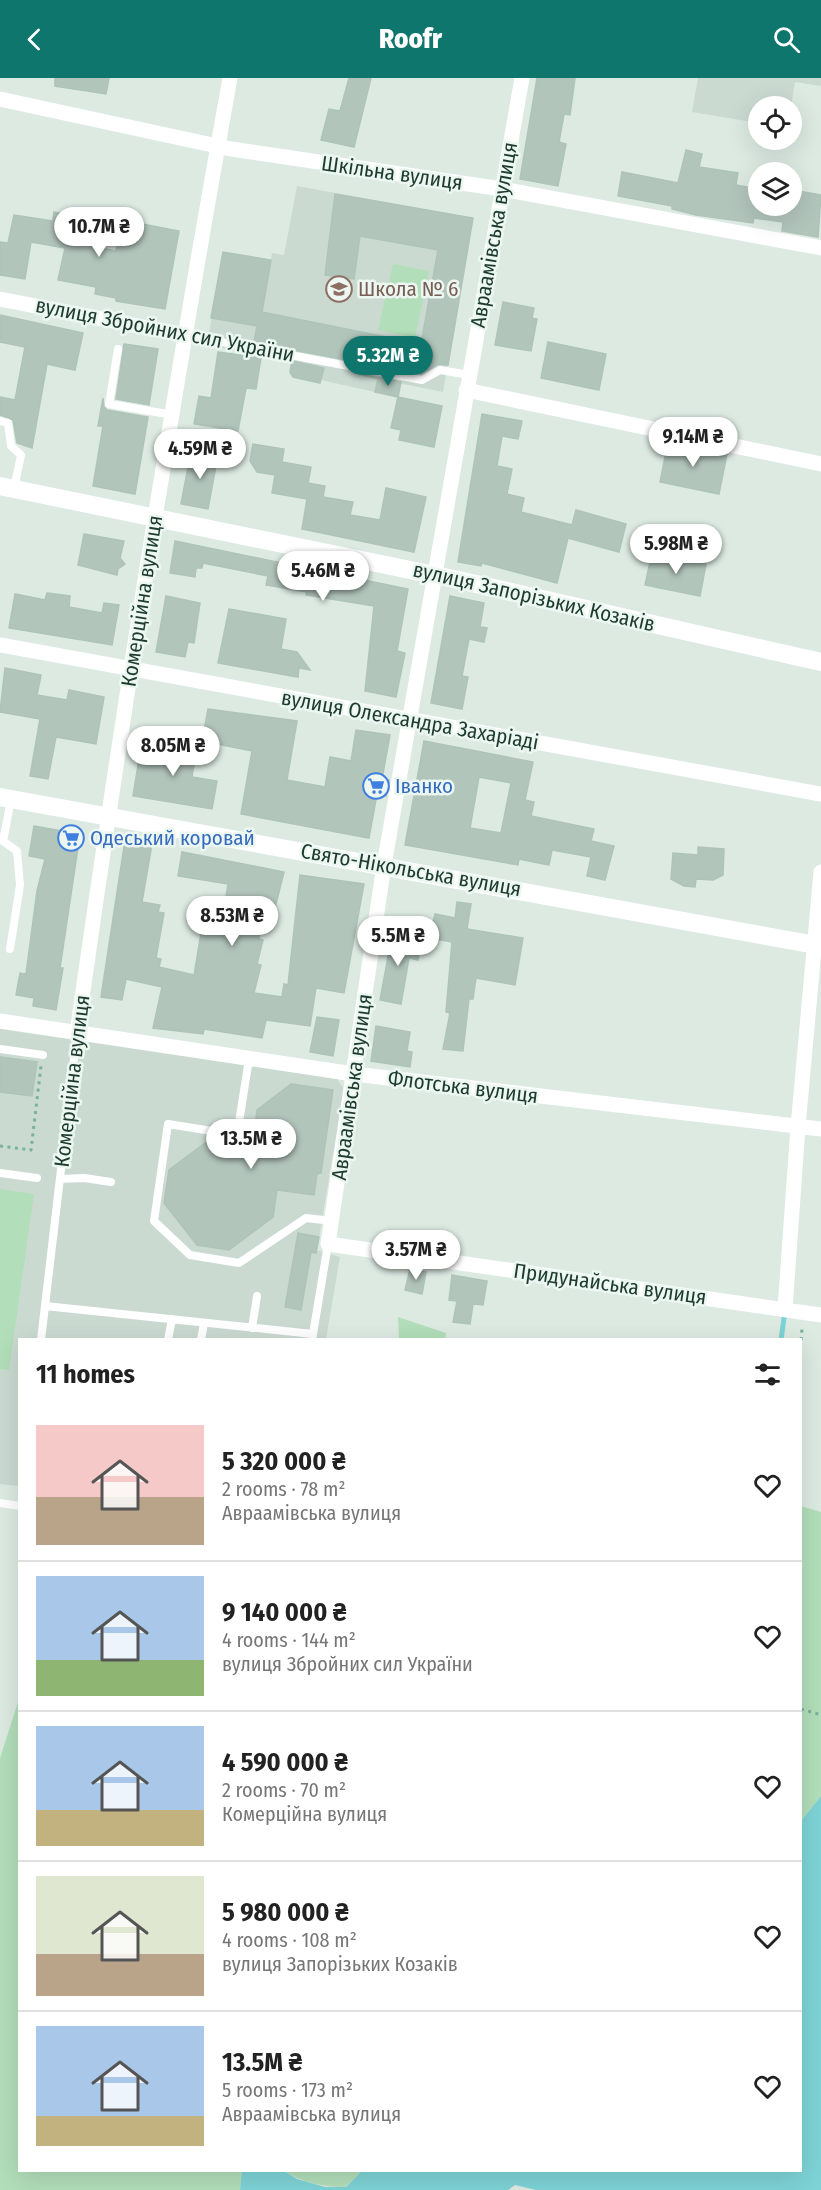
<!DOCTYPE html>
<html lang="en">
<head>
<meta charset="utf-8">
<style>
	:root { --surface:#fff; --page:#f2f2f2; --text:#222; --muted:#767676; --line:#e0e0e0; --accent:#0f766e }
	body { margin:0; font-family:"Fira Sans Condensed",sans-serif; background:var(--page); color:var(--text); height:100vh; display:flex; flex-direction:column; font-size:22px; white-space:nowrap }
	* { box-sizing:border-box; margin:0 }
	p { font-size:20px; color:var(--muted) }
	.icon { flex:none; width:33px; height:33px; fill:none; stroke:currentColor; stroke-width:2; stroke-linecap:round; stroke-linejoin:round }
	.map { position:relative; flex:1; overflow:hidden }
	.panel { position:absolute; left:18px; top:1260px; width:784px; height:834px; display:flex; flex-direction:column; background:var(--surface); border-radius:0px; box-shadow:0 6px 24px #0002 }
	.panel>* { flex:none }
	.buttons { position:absolute; left:748px; top:18px; display:grid; gap:12px }
	.buttons a { display:grid; place-items:center; width:54px; height:54px; border-radius:50%; background:var(--surface); box-shadow:0 6px 24px #0002; font-size:30px }
	.price { position:absolute; translate:-50% -51px; padding:0 14px; border-radius:21px; background:#fff; color:#222; font-size:20px; line-height:39px; filter:drop-shadow(0 2px 3px #0008) }
	.price::after { content:''; position:absolute; left:50%; top:36px; width:18px; height:14px; margin-left:-9px; background:inherit; clip-path:polygon(0 0,100% 0,50% 100%) }
	.price.active { background:var(--accent); color:#fff }
	ul { padding:0; list-style:none }
	li { display:flex; align-items:center; gap:18px; height:150px; padding:0 18px }
	li+li { border-top:2px solid var(--line) }
	li span { display:grid; place-items:center; flex:none; width:168px; height:120px; border-radius:0px; color:#555 }
	li>.icon { margin-inline-start:auto }
	span .icon { width:72px; height:72px; fill:#fffc; stroke-width:1 }
	li b { font-size:26px }
	h2 { display:flex; justify-content:space-between; align-items:center; height:72px; padding:0 18px; font-size:26px }
	header { display:flex; justify-content:space-between; align-items:center; height:78px; padding:0 18px; background:var(--accent); color:#fff; font-size:27px; font-weight:800 }
	.map>svg:first-child { display:block }
	.built { fill:#cadad1 }
	.green { fill:#b2deb9 }
	.water { fill:#7dd3d6 }
	.lines { fill:none; stroke-linecap:round; stroke-linejoin:round }
	.stream { stroke:#7dd3d6; stroke-width:5 }
	.building { fill:#b2c5bb; stroke:#aec4b9; stroke-width:1.5; fill-rule:evenodd }
	.path { stroke:#79b199; stroke-width:3; stroke-dasharray:3 4.5; stroke-linecap:butt }
	.lane { stroke:#fff; stroke-width:8 }
	.street { stroke:#fff; stroke-width:15 }
	.secondary { stroke:#fff; stroke-width:18 }
	.labels { text-anchor:middle; dominant-baseline:central; stroke-width:5; stroke-linejoin:round; paint-order:stroke }
	.street-label { font-size:21px; fill:#1d3b2f; stroke:#edf7f1 }
	.education-label { font-size:21px; fill:#785e54; stroke:#edf7f1; text-anchor:start }
	.shop-label { font-size:21px; fill:#366cbe; stroke:#edf7f1; text-anchor:start }
</style>
</head>
<body>
<header><svg class="icon" aria-label="back" viewBox="0 0 24 24"><path d="M15 5l-7 7 7 7"/></svg>Roofr<svg class="icon" aria-label="search" viewBox="0 0 24 24"><circle cx="10" cy="10" r="6"/><path d="M15 15l6 6"/></svg></header>
<div class="map">
<svg width="821" height="2112" viewBox="0 0 821 2112">
	<rect width="100%" height="100%" fill="#dceae2"/>
	<path class="built" d="M698 0H821V8L795 4 791 28H759L758 45 692 34Z
		M297 108 473 140 443 314 378 301 375 314 321 302 324 290 207 267 223 174 271 182 272 175 284 177Z
		M0 951 337 1001 344 1011 317 1172 340 1179 326 1261 20 1262 19 1408 0 1406Z"/>
	<path class="green" d="M393 186 429 193 415 260 378 252Z
		M0 1111 34 1116 9 1292 0 1291Z
		M398 1239 446 1255 445 1261H399Z
		M801 1428 821 1434V1718L801 1743Z
		M19 1621 20 2092H242L240 2112H0V1680Z
		M284 2093H363L345 2109C323 2109 303 2105 284 2093Z"/>
	<path class="water" d="M821 1718V2112H536L515 2107 508 2112H240L242 2092 284 2093 297 2101 325 2109H346L363 2092H801V1743Z"/>
	<g class="lines">
		<path class="stream" d="M781 1262 785 1233"/>
	</g>
	<path class="building" d="M55 0H109L106 16 55 8Z
		M349 0H371L354 69 321 62 329 31 340 33Z
		M537 0H575L570 37 564 36 559 64 566 66 558 108 520 101Z
		M686 72 702 76 699 89 738 95 736 107 753 110 751 123 757 124 756 128H792V112L821 117 818 159 782 153 783 144 754 140 753 145 696 137 672 131V128L618 118 622 94 678 105Z
		M335 116 473 140 448 287 438 286 421 296 294 272 254 263 257 248 211 240 223 174 271 182 262 234 421 266 438 172 360 158 354 201 325 197Z
		M54 134 79 139 74 165 116 173 121 142 179 153 165 231 116 223V220L95 216 96 209 58 202 65 170 31 164 25 201 0 197V164L8 165 14 137 53 143Z
		M503 224 534 230 532 240 537 241 531 273 495 267Z
		M0 237 83 255 75 292 47 286 32 370 17 365 13 342 0 337V319L15 322 25 269 0 264Z
		M548 264 606 276 599 312 541 300Z
		M124 266 158 271 149 327 116 321Z
		M218 274 261 280 256 311 246 310 238 353 194 346 199 318 211 320Z
		M292 283 324 290 320 305 293 299 290 294Z
		M359 296 401 304 398 319 375 314 378 301Z
		M398 319 442 328 434 369 399 362 401 352 391 350Z
		M103 320 104 329 107 332 148 339 135 416 93 408 103 348H98Z
		M482 336 522 343 518 361 502 358 497 388 512 391 507 416 524 420 521 434 572 447 576 432 626 446 619 474 568 460 557 505 482 485 481 488 458 484Z
		M668 364 727 376 719 416 660 404Z
		M253 366 284 371 282 384 311 389 308 405 325 408 323 419 353 424 350 437 380 442 386 410 426 419 414 474 302 451 307 421 272 415 275 397 257 394 250 383Z
		M191 373 218 377 208 431 181 426Z
		M84 456 124 463 120 480 125 486 118 491 117 497 78 487Z
		M175 463 408 511 397 573 405 575 396 619 365 613 374 528 306 517 307 514 266 507 268 498 203 485 202 490H196L195 499 170 495Z
		M652 475 706 486 700 518 645 507Z
		M47 515 70 518 69 529 102 535 104 525 119 527 112 567 9 550 15 516 45 522Z
		M166 518 200 525 194 565 188 564 185 579 156 574Z
		M450 518 484 525 480 549 487 550 484 564 469 561 462 598 468 599 462 631 431 625Z
		M229 531 286 541 281 571 297 574 310 592 299 590 298 599 218 585Z
		M5 590 41 597 37 617 67 622 69 612 104 619 96 666 56 659 48 701 30 698 40 641 0 634Z
		M208 631 297 643 287 702 325 709 330 679 351 683 356 652 390 657 382 701 389 702 386 718 377 716 369 760 241 736 252 673 202 663Z
		M424 663 533 684 525 722 534 724 531 738 594 751 591 763 614 768 605 802 587 798 591 779 552 772 549 787 519 781 518 787 405 767ZM479 699 511 705 501 755 470 750Z
		M180 665 197 668 192 699 217 703 212 731 133 718 141 669 168 673 169 666 180 668Z
		M34 748 80 756 60 890H63L56 932 33 928 34 920 16 917 20 895 26 896 37 813 45 781 29 778Z
		M125 762 152 766 142 824 160 827 158 834 164 835 156 880 161 881 159 889 194 897 201 855H220L228 806 178 798 182 774 284 794 273 838 262 836 259 861 263 862 257 886 261 887 254 915 282 919 284 906 288 907 300 797 364 806 344 915 316 910 310 948 266 942 262 960 204 951 203 956 153 950 162 909 126 901 122 922 101 919Z
		M698 769 724 771 723 797 713 802 696 801 695 809 684 808 671 801 673 775 698 777Z
		M457 824 471 826 467 851 523 860 515 907 476 900 473 921H469L463 973 443 971 450 935 446 934 452 864 430 860 435 836 455 840Z
		M392 857 421 862 418 882 409 880 401 926 380 922Z
		M317 939 339 942 333 978 310 974Z
		M376 948 410 954 407 973 412 974 410 989 371 983Z
		M0 979 37 984 32 1018 0 1014Z
		M291 1006 333 1012 321 1095 317 1096 314 1117 277 1112 273 1139 229 1172 197 1167 164 1125 169 1092 213 1059 253 1065 257 1032Z
		M298 1155 319 1159 316 1175 311 1174 301 1232 285 1229Z
		M410 1191 426 1194 422 1216 405 1212Z
		M452 1197 487 1203 483 1227 473 1226 470 1246 453 1244 457 1223 449 1222Z"/>
	<g class="lines">
		<path class="path" d="M0 1068 31 1072 41 988
			M801 1262 802 1251
			M801 1631 821 1637"/>
		<path class="lane" d="M185 257 422 302 440 292 469 297
			M118 271 109 326 173 337
			M0 343 8 345 11 368 21 377 14 411
			M10 871 20 807 17 773 3 763 11 722
			M0 971 43 977
			M249 981 237 1057 168 1046 154 1143 190 1177 239 1185 306 1140 332 1143
			M0 1095 37 1100
			M61 1101 84 1100 111 1104
			M45 1228 313 1256
			M252 1250 257 1218
			M41 1262 77 955
			M168 1262 172 1241
			M201 1262 204 1245
			M312 1262 328 1166
			M0 1425 20 1428"/>
		<path class="street" d="M522 0 384 787 328 1166 821 1237
			M0 21 231 71 502 111 821 170
			M0 221 185 257
			M466 312 821 386
			M0 567 821 716
			M0 943 354 996 821 1051
			M77 955C122 636 173 317 230 0
			M785 1231 798 1049 821 794"/>
		<path class="secondary" d="M0 408 454 501 821 584
			M0 719 821 868"/>
	</g>
	<defs>
		<g id="school-ring" transform="scale(1.35)"><circle r="9.5" fill="#edf7f1" stroke="#8d6e63" stroke-width="1.5"/><path d="M0-5L7-2L0 1L-7-2ZM-4 1L0 2.5L4 1V4Q0 6-4 4Z" fill="#8d6e63"/></g>
		<g id="supermarket-ring" transform="scale(1.35)"><circle r="9.5" fill="#edf7f1" stroke="#3f7fe0" stroke-width="1.5"/><path d="M-6-5.5h2.5l.6 2H6L4.5 2H-2.5L-4.4-4H-6ZM-1.5 3.2a1.3 1.3 0 1 0 .1 0ZM3 3.2a1.3 1.3 0 1 0 .1 0Z" fill="#3f7fe0"/></g>
	</defs>
	<g fill-rule="evenodd">
		<use href="#school-ring" x="339" y="211"/>
		<use href="#supermarket-ring" x="376" y="708"/>
		<use href="#supermarket-ring" x="71" y="760"/>
	</g>
	<g class="labels">
		<g class="street-label">
			<text transform="translate(392 95) rotate(8)">Шкільна вулиця</text>
			<text transform="translate(494 157) rotate(-80)">Авраамівська вулиця</text>
			<text transform="translate(165 252) rotate(11)">вулиця Збройних сил України</text>
			<text transform="translate(534 519) rotate(13)">вулиця Запорізьких Козаків</text>
			<text transform="translate(142 523) rotate(-81)">Комерційна вулиця</text>
			<text transform="translate(410 642) rotate(10)">вулиця Олександра Захаріаді</text>
			<text transform="translate(411 792) rotate(10)">Свято-Нікольська вулиця</text>
			<text transform="translate(72 1003) rotate(-83)">Комерційна вулиця</text>
			<text transform="translate(352 1009) rotate(-82)">Авраамівська вулиця</text>
			<text transform="translate(463 1009) rotate(7)">Флотська вулиця</text>
			<text transform="translate(610 1206) rotate(8)">Придунайська вулиця</text>
		</g>
		<g class="education-label">
			<text x="358" y="211">Школа № 6</text>
		</g>
		<g class="shop-label">
			<text x="395" y="708">Іванко</text>
			<text x="90" y="760">Одеський коровай</text>
		</g>
	</g>
</svg>
<div class="buttons">
<a><svg class="icon" aria-label="locate" viewBox="0 0 24 24"><circle cx="12" cy="12" r="6"/><path d="M12 2v4M12 18v4M2 12h4M18 12h4"/></svg></a>
<a><svg class="icon" aria-label="layers" viewBox="0 0 24 24"><path d="M12 4l9 5-9 5-9-5zM3 14l9 5 9-5"/></svg></a>
</div>
<b class="price" style="left:99px;top:180px">10.7M ₴</b>
<b class="price active" style="left:388px;top:309px">5.32M ₴</b>
<b class="price" style="left:693px;top:390px">9.14M ₴</b>
<b class="price" style="left:200px;top:402px">4.59M ₴</b>
<b class="price" style="left:676px;top:497px">5.98M ₴</b>
<b class="price" style="left:323px;top:524px">5.46M ₴</b>
<b class="price" style="left:173px;top:699px">8.05M ₴</b>
<b class="price" style="left:232px;top:869px">8.53M ₴</b>
<b class="price" style="left:398px;top:889px">5.5M ₴</b>
<b class="price" style="left:251px;top:1092px">13.5M ₴</b>
<b class="price" style="left:416px;top:1203px">3.57M ₴</b>
<section class="panel">
<h2>11 homes<svg class="icon" aria-label="filters" viewBox="0 0 24 24"><path d="M4 7h16M4 17h16"/><circle cx="9" cy="7" r="2"/><circle cx="15" cy="17" r="2"/></svg></h2>
<ul>
<li><span style="background:linear-gradient(#f6c9c9 60%,#b9a48a 0)"><svg class="icon" aria-label="home" viewBox="0 0 24 24"><path d="M3 11l9-7 9 7M6 9v11h12V9"/></svg></span><div><b>5 320 000 ₴</b><p>2 rooms · 78 m²</p><p>Авраамівська вулиця</p></div><svg class="icon" aria-label="heart" viewBox="0 0 24 24"><path d="M12 20l-8-8c-3-5 5-10 8-4 3-6 11-1 8 4z"/></svg></li>
<li><span style="background:linear-gradient(#a9c7e8 70%,#8fb573 0)"><svg class="icon" aria-label="home" viewBox="0 0 24 24"><path d="M3 11l9-7 9 7M6 9v11h12V9"/></svg></span><div><b>9 140 000 ₴</b><p>4 rooms · 144 m²</p><p>вулиця Збройних сил України</p></div><svg class="icon" aria-label="heart" viewBox="0 0 24 24"><path d="M12 20l-8-8c-3-5 5-10 8-4 3-6 11-1 8 4z"/></svg></li>
<li><span style="background:linear-gradient(#a9c7e8 70%,#c2b280 0)"><svg class="icon" aria-label="home" viewBox="0 0 24 24"><path d="M3 11l9-7 9 7M6 9v11h12V9"/></svg></span><div><b>4 590 000 ₴</b><p>2 rooms · 70 m²</p><p>Комерційна вулиця</p></div><svg class="icon" aria-label="heart" viewBox="0 0 24 24"><path d="M12 20l-8-8c-3-5 5-10 8-4 3-6 11-1 8 4z"/></svg></li>
<li><span style="background:linear-gradient(#dfe7d0 65%,#b9a48a 0)"><svg class="icon" aria-label="home" viewBox="0 0 24 24"><path d="M3 11l9-7 9 7M6 9v11h12V9"/></svg></span><div><b>5 980 000 ₴</b><p>4 rooms · 108 m²</p><p>вулиця Запорізьких Козаків</p></div><svg class="icon" aria-label="heart" viewBox="0 0 24 24"><path d="M12 20l-8-8c-3-5 5-10 8-4 3-6 11-1 8 4z"/></svg></li>
<li><span style="background:linear-gradient(#a9c7e8 75%,#c2b280 0)"><svg class="icon" aria-label="home" viewBox="0 0 24 24"><path d="M3 11l9-7 9 7M6 9v11h12V9"/></svg></span><div><b>13.5M ₴</b><p>5 rooms · 173 m²</p><p>Авраамівська вулиця</p></div><svg class="icon" aria-label="heart" viewBox="0 0 24 24"><path d="M12 20l-8-8c-3-5 5-10 8-4 3-6 11-1 8 4z"/></svg></li>
</ul>
</section>
</div>
</body>
</html>
